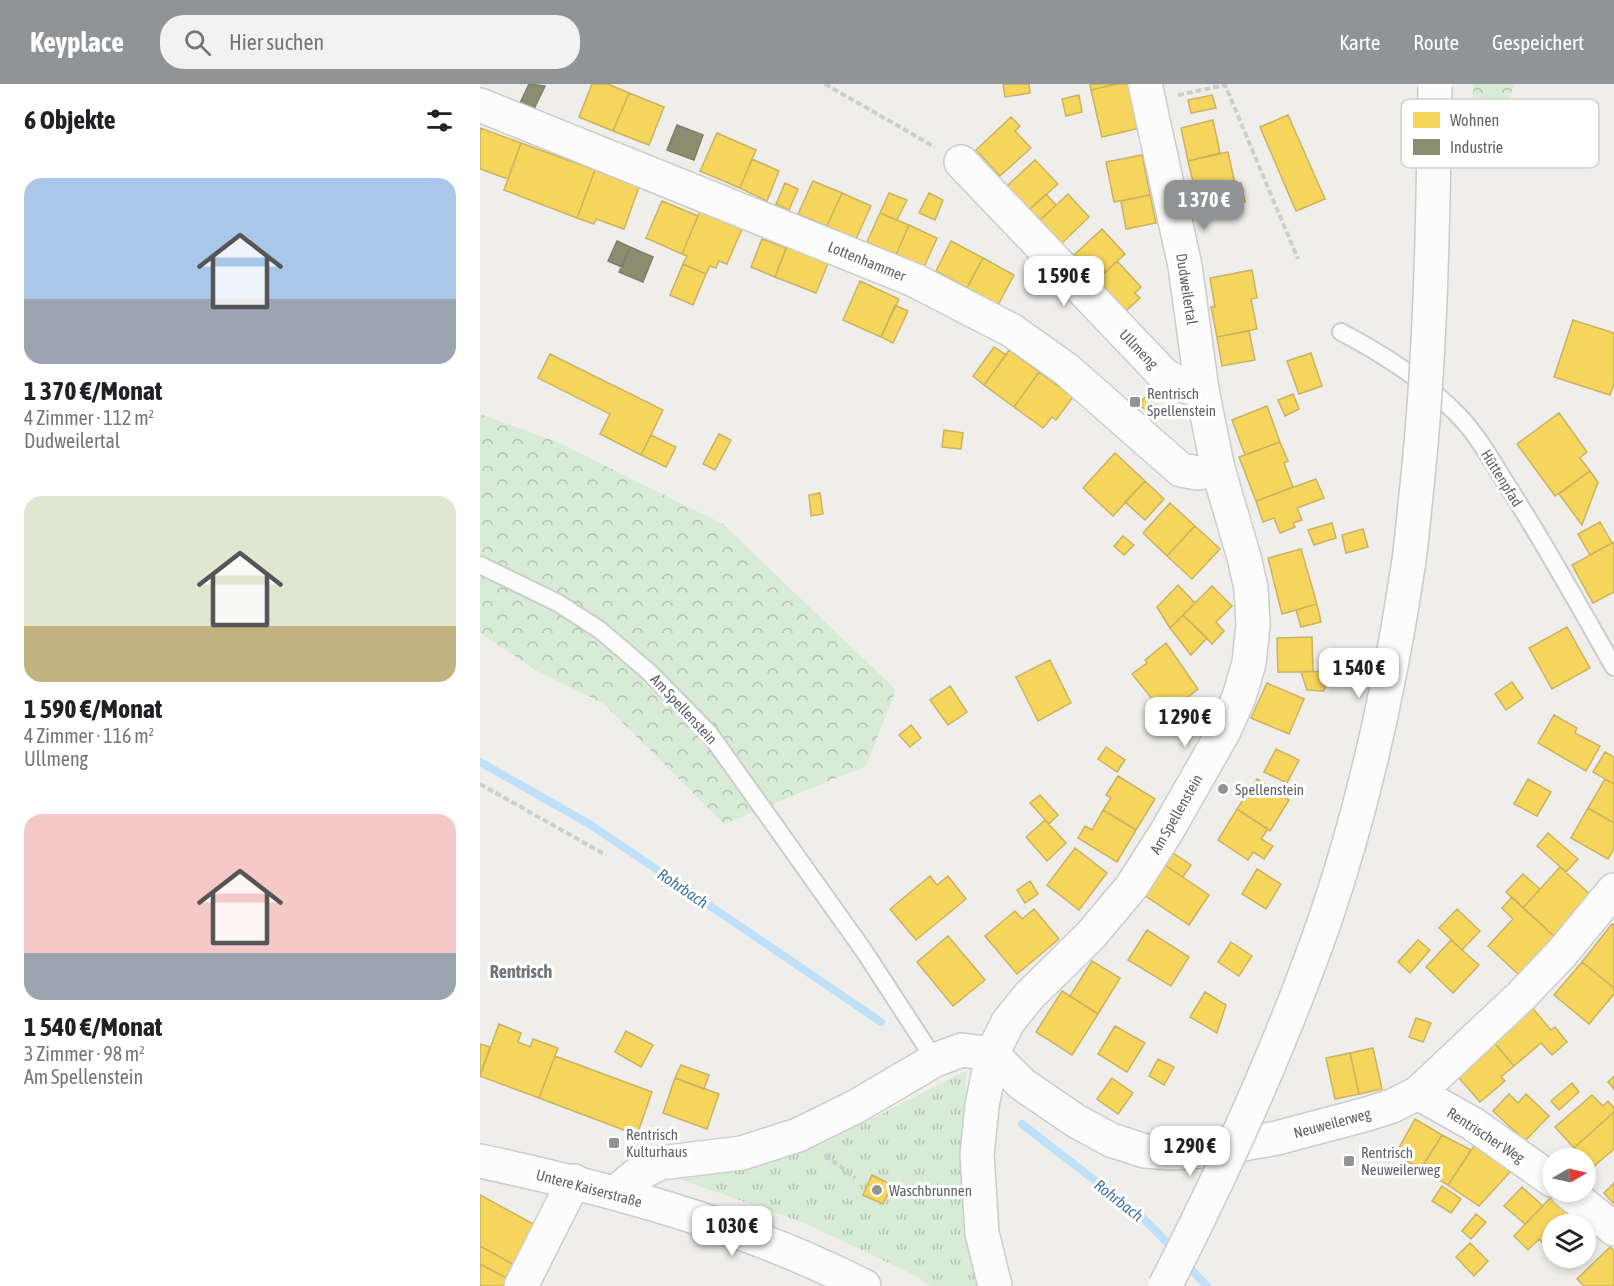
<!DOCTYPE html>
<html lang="de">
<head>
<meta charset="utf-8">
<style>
	:root { --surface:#fff; --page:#f2f2f2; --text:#202124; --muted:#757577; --accent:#919496 }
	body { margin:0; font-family:"Asap Condensed",sans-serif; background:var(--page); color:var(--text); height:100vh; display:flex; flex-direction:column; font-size:22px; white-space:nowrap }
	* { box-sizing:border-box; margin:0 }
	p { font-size:20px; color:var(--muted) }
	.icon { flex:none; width:33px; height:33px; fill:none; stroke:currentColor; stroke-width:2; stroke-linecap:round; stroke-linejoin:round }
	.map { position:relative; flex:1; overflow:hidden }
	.drawer { display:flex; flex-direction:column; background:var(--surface); width:480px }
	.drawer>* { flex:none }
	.needle { width:39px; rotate:81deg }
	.buttons { position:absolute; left:1062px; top:1064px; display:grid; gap:12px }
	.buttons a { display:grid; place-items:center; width:54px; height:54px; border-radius:50%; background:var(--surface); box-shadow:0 3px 9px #0003; font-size:30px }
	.price { position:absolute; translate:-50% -51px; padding:0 14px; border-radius:12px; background:#fff; color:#222; font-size:20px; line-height:39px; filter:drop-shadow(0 2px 3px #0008) }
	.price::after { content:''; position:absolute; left:50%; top:36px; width:18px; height:14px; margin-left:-9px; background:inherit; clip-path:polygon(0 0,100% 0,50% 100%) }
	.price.active { background:var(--accent); color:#fff }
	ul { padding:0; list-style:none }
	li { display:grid; align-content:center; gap:12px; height:318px; padding:0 24px }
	li span { display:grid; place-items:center; height:186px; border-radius:18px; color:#555 }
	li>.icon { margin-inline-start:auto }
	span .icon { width:108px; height:108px; fill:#fffc; stroke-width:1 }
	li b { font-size:26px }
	h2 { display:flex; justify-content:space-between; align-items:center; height:72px; padding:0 24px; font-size:26px }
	header { display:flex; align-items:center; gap:36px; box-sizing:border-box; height:84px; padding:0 30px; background:var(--accent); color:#fff }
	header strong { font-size:28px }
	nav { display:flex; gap:33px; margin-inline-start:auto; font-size:21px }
	.search { width:420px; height:54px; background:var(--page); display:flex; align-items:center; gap:15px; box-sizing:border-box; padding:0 21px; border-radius:24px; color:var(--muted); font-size:22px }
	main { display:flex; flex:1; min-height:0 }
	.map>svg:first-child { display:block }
	.grass { fill:url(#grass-tufts) }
	.forest { fill:url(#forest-crowns) }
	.homes { fill:#f6d55c; stroke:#c9b360; stroke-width:1.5 }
	.industry { fill:#8c8c6e; stroke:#7e806c; stroke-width:1.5 }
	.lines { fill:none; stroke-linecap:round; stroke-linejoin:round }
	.stream { stroke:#bfe0f9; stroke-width:8 }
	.service-casing { stroke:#cbcccc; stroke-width:20 }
	.minor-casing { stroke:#cbcccc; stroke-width:36 }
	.tertiary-casing { stroke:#cbcccc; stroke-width:36 }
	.secondary-casing { stroke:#cacacb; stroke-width:36 }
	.path { stroke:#cacfcc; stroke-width:4; stroke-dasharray:6 3; stroke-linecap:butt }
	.service { stroke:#fdfcfc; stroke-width:16 }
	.minor { stroke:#fdfcfc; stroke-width:33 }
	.tertiary { stroke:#fdfcfc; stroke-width:33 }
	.secondary { stroke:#fdfcfc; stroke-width:33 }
	.secondary-bridge-casing { stroke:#cacacb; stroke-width:36; stroke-linecap:butt }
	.secondary-bridge { stroke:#fdfcfc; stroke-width:33 }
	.poi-dot { fill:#919496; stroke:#fff; stroke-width:2 }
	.labels { text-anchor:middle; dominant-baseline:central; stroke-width:6; stroke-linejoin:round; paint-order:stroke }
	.street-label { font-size:15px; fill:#5f6368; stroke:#fff }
	.poi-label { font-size:15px; fill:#5f6368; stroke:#fff; text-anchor:start }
	.water-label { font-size:16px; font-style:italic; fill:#4174aa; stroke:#fff }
	.quarter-label { font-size:18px; font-weight:bold; fill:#70757a; stroke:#fff }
	.key { fill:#fff; stroke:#cfd0d2; stroke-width:1.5 }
	.key-label { font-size:16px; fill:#5f6368 }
</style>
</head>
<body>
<header>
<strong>Keyplace</strong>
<div class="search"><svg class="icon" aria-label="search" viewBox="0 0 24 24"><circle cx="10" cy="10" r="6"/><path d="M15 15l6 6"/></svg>Hier suchen</div>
<nav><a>Karte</a><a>Route</a><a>Gespeichert</a></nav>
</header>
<main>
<section class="drawer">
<h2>6 Objekte<svg class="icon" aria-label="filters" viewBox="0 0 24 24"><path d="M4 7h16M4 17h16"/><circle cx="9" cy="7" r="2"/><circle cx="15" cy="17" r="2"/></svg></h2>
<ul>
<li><span style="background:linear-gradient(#a9c7e8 65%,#9aa5b1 0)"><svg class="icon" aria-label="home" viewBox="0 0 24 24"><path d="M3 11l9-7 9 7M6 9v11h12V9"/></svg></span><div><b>1 370 €/Monat</b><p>4 Zimmer · 112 m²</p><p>Dudweilertal</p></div></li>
<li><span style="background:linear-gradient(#dfe7d0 70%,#c2b280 0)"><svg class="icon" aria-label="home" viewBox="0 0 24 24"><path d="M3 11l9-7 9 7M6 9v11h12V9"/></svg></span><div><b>1 590 €/Monat</b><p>4 Zimmer · 116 m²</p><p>Ullmeng</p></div></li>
<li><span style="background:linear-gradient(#f6c9c9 75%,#9aa5b1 0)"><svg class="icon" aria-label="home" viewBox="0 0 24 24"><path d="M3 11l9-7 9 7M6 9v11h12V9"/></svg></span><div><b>1 540 €/Monat</b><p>3 Zimmer · 98 m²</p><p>Am Spellenstein</p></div></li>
</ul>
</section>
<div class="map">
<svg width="1134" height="1202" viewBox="0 0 1134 1202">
	<defs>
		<pattern id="grass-tufts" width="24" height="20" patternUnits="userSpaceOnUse" patternTransform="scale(1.5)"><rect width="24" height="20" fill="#d8ebd6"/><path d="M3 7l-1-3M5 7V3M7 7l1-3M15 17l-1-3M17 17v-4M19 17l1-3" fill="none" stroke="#b2c2b1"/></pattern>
		<pattern id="forest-crowns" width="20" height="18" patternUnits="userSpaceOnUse" patternTransform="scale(1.5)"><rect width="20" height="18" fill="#d8ebd6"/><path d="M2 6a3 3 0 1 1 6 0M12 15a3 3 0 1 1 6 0" fill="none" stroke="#b2c2b1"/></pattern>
	</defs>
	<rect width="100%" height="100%" fill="#efeeea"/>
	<path class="grass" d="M487 986 481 1068 484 1144 498 1202H451L438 1193 327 1140 197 1094 244 1087 339 1062Z"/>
	<path class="forest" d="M993 0H1034L1029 16H993Z
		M0 330 77 358 243 440 416 606 386 682 244 740 124 620 56 586 0 549Z"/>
	<path class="homes" d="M112 0H128L149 9 133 47 99 33Z
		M523 0H549L550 9 525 13Z
		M610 0H637L611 6Z
		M637 0H650L660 44 622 53 611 6Z
		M149 9 184 23 169 61 133 47Z
		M599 11 602 28 586 32 582 15Z
		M732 11 736 24 711 29 708 16Z
		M808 31 845 115 816 127 780 43Z
		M531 33 540 42 535 47 551 64 520 92 496 66Z
		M733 36 740 69 708 77 701 44Z
		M0 44 41 59 28 95 0 85Z
		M237 49 276 66 260 104 220 87Z
		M41 59 115 86 97 134 24 106Z
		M748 68 755 100 716 110 708 77Z
		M662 71 670 111 634 118 626 78Z
		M272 75 299 87 287 117 260 104Z
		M555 76 578 100 549 126 527 102Z
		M115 86 159 103 144 145 116 135 114 140 97 134Z
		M333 97 362 109 347 142 318 130Z
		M305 99 318 105 309 126 296 120Z
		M761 99 765 118 737 125 732 106Z
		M362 109 391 122 376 155 347 142Z
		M409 109 427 116 417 136 400 129Z
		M449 109 463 116 455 136 439 129Z
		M566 110 576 121 559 137 549 126Z
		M588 110 609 133 581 160 559 137Z
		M670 111 676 139 646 145 641 117Z
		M182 117 218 132 202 170 166 154Z
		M220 127 262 145 247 180 239 177 236 184 230 182 226 190 203 180 207 172 202 170Z
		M400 129 429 141 416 171 387 158Z
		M429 141 457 154 444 183 416 171Z
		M622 145 645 170 617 196 594 171Z
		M282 155 306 164 295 193 271 183Z
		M471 157 503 174 487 204 456 187Z
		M308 160 349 177 336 209 295 193Z
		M503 174 534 191 518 221 487 204Z
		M637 177 661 203 655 209 660 214 646 227 617 196Z
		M203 180 226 190 213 221 190 211Z
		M772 186 777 214 771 215 777 245 737 253 731 223H735L730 194Z
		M380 197 419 215 401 253 363 236Z
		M415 221 428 227 413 259 401 253Z
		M1093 236 1134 249V299L1130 311 1074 293Z
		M769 247 775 276 742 282 737 253Z
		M514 263 526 271 504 301 493 292Z
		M529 266 559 288 534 323 504 301Z
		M831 269 842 302 819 310 807 277Z
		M70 270 183 326 161 371 120 350 130 330 58 294Z
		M559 288 593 313 576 336 572 333 563 344 534 323Z
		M813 310 819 325 805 332 798 316Z
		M666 312 678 323 671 331 659 320Z
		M787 322 800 358 765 371 752 336Z
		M1079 329 1107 368 1100 374 1110 387 1075 412 1037 360Z
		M464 346 483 349 481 365 462 363Z
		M239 350 251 356 235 386 223 380Z
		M171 351 196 363 186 383 161 371Z
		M800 358 808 377 804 379 813 403 776 417 759 373Z
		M635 369 665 397 633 432 603 404Z
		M1110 387 1118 398 1102 441 1079 410Z
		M836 395 844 414 817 424 822 436 813 439 815 443 800 449 794 434 783 438 776 417Z
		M665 397 684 415 665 436 645 418Z
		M340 409 343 430 331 432 329 411Z
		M690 419 715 442 687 472 663 449Z
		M1120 438 1132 459 1110 471 1098 450Z
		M852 439 856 454 834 461 828 446Z
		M715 442 740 465 712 495 687 472Z
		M883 445 888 463 866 469 862 451Z
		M643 452 654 461 644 471 634 462Z
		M1134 458V508L1113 519 1092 481Z
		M821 465 837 520 802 530 788 474Z
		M698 501 715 519 690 544 677 523Z
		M732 502 752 522 736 538 744 547 732 560 703 531Z
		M837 520 841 538 821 543 816 526Z
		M703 531 727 554 711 571 690 544Z
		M1087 543 1110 584 1072 605 1049 564Z
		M832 553 833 588H798L797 554Z
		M686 559 718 605 685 631 652 590 667 579 665 576Z
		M570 576 591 619 558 637 536 593Z
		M850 587 844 607 827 606 821 588Z
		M1032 598 1043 614 1026 626 1015 610Z
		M787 599 824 615 809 650 771 634Z
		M470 602 487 628 468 641 450 616Z
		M1074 631 1097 644 1095 649 1120 662 1106 687 1058 659Z
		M431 641 441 654 430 663 419 651Z
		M626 663 645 676 637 688 618 675Z
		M796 665 819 676 807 699 784 688Z
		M1125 668 1134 673V700L1113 688Z
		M638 692 675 715 656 746 623 726 631 714 626 711Z
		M777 695 809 716 790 747 757 725Z
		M1048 695 1071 708 1057 732 1034 720Z
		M1125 695 1134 700V739L1108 724Z
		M560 711 578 731 569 740 550 719Z
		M1108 724 1134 739V764L1128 775 1091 754Z
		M757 725 788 745 781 755 793 762 784 775 773 768 768 776 738 756Z
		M623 726 656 746 637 778 598 754 605 742 612 746Z
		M565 736 586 759 567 777 546 753Z
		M1068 749 1098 775 1086 788 1057 762Z
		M595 764 627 789 599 826 567 801Z
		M693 769 711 781 703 793 685 781Z
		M685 781 729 811 709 841 664 811Z
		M1080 783 1111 811 1075 853 1043 824Z
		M777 785 801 800 786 825 762 810Z
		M1043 790 1060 805 1043 824 1026 808Z
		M450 792 457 801 468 792 486 815 436 856 410 825Z
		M550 797 558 810 545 819 537 806Z
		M1032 813 1075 853 1039 891 1008 862 1033 835 1022 824Z
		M554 825 579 855 537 890 505 852 535 827 542 835Z
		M977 825 1000 847 982 866 959 844Z
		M1132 840 1134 841V904L1102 878Z
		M667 846 709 873 691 902 648 876Z
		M468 852 505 896 473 922 437 878Z
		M938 856 950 866 930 889 918 878Z
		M971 856 999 881 973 909 946 883Z
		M751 858 772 872 759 892 738 878Z
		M612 877 640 894 618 930 590 912Z
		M1102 878 1134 904V910L1109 940 1074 911Z
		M582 907 618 930 592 971 556 948Z
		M725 908 746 921 737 949 710 933Z
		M1050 921 1071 946 1075 943 1087 958 1072 971 1061 959 1034 982 1011 955Z
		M936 934 951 939 943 958 929 953Z
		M19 940 41 949 38 958 50 963 53 955 78 964 59 1014 0 992Z
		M635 942 665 959 647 988 618 970Z
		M146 947 173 961 161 983 135 968Z
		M1011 955 1034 982 1021 993 1025 997 1000 1018 973 987Z
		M0 960 10 963 0 991Z
		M893 964 902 1005 879 1010 870 969Z
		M870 969 879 1010 855 1015 846 974Z
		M75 972 172 1008 157 1051 59 1014Z
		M678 975 694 983 684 1001 669 992Z
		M201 981 229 991 224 1005 195 994Z
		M1134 992V1005L1128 998Z
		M195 994 239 1010 227 1045 183 1029Z
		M632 994 653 1009 638 1030 617 1015Z
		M1092 999 1099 1008 1079 1026 1071 1017Z
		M1029 1010 1038 1019 1046 1010 1069 1032 1045 1057 1013 1027Z
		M1112 1011 1123 1022 1128 1017 1134 1024V1028L1094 1064 1075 1043Z
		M1134 1028V1065L1112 1084 1106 1077V1074H1103L1094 1064Z
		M935 1035 962 1051 941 1085 915 1071Z
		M962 1051 991 1066 968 1101 941 1085Z
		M994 1062 1031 1087 999 1122 968 1101Z
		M392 1091 412 1101 403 1120 383 1111Z
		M1134 1099V1120L1124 1109Z
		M962 1102 981 1115 971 1129 952 1117Z
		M1042 1103 1063 1122 1045 1140 1024 1122Z
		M0 1111 57 1142 36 1182 0 1162Z
		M1073 1111 1095 1132 1087 1140H1072V1155L1066 1162 1059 1155 1048 1166 1034 1152Z
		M996 1130 1006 1138 991 1155 982 1147Z
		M1095 1132 1103 1140H1087Z
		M1106 1143 1116 1153 1106 1165Z
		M1072 1155V1168L1066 1162Z
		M990 1159 1008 1177 994 1192 976 1173Z
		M0 1162 36 1182 28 1195 0 1180Z
		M1130 1163 1134 1167V1202H1104L1097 1195Z
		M1078 1173H1098L1088 1183Z
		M0 1180 28 1195 25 1202H0Z"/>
	<path class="industry" d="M49 0 65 2 54 25 40 19Z
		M197 41 223 51 214 76 187 66Z
		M137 157 150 163 142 183 128 177Z
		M150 163 173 173 163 198 139 188Z"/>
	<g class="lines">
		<path class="stream" d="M0 678 111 741 401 938
			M542 1040 662 1133 694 1166
			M704 1178 727 1202"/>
		<g class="service-casing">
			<path id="service" d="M861 248C903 270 944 296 977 330 997 350 1012 377 1027 401 1065 460 1099 522 1134 583
				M0 481 78 519 120 546 169 588 229 649 384 867 455 976"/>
		</g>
		<g class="minor-casing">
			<path id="minor" d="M0 21 434 196 531 246 586 285 701 386 718 389 738 385
				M481 78 685 292 708 303 722 306
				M512 970 542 1000 596 1037 631 1056 665 1067 691 1069 723 1067 797 1054 887 1030 912 1022 938 1009 1042 911 1082 869 1134 806
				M938 1009 993 1040 1072 1096
				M1087 1107 1134 1145
				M41 1202 94 1097"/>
		</g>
		<g class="tertiary-casing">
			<path id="tertiary" d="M135 1109 155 1092 180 1079 262 1069 318 1051 375 1023 455 976 482 966 512 970
				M515 1202 502 1149 497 1071 502 1022 512 970 528 938 549 912 611 851 652 802 687 747 744 647 759 613 769 579 773 541 771 504 764 473 738 385 722 306 705 182 665 0"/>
		</g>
		<g class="secondary-casing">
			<path id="secondary" d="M0 1077C132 1105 263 1141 384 1202"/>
		</g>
		<path class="path" d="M345 0 455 63
			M698 11 745 1 818 175
			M0 700 126 771
			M345 1071 375 1094"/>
		<use href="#service" class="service"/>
		<use href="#minor" class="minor"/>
		<use href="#tertiary" class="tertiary"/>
		<use href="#secondary" class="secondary"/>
		<g class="secondary-bridge-casing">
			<path id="secondary-bridge" d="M685 1202C746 1083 801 962 845 836 884 722 910 602 928 483 932 456 934 429 937 402 951 269 953 136 955 3"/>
		</g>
		<use href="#secondary-bridge" class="secondary-bridge"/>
	</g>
	<g class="poi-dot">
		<rect x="649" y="312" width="12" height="12" rx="3"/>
		<circle cx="743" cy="705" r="6"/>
		<rect x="128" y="1053" width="12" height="12" rx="3"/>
		<rect x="863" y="1071" width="12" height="12" rx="3"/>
		<circle cx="397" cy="1106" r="6"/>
	</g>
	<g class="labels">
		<g class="street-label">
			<text transform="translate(387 177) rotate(22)">Lottenhammer</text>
			<text transform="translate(707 205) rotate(81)">Dudweilertal</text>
			<text transform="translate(659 265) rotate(46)">Ullmeng</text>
			<text transform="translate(1022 394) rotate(58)">Hüttenpfad</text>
			<text transform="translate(204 625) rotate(47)">Am Spellenstein</text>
			<text transform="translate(696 730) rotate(-60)">Am Spellenstein</text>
			<text transform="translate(852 1039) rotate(-15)">Neuweilerweg</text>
			<text transform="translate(1006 1051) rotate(33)">Rentrischer Weg</text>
			<text transform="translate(109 1104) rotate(15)">Untere Kaiserstraße</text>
		</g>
		<g class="poi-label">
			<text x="667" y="309">Rentrisch<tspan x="667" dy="17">Spellenstein</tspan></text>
			<text x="755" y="705">Spellenstein</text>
			<text x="146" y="1050">Rentrisch<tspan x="146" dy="17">Kulturhaus</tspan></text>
			<text x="881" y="1068">Rentrisch<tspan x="881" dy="17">Neuweilerweg</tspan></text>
			<text x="409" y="1106">Waschbrunnen</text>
		</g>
		<g class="water-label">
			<text transform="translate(203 804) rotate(34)">Rohrbach</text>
			<text transform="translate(639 1116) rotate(38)">Rohrbach</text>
		</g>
		<g class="quarter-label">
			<text x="41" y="887">Rentrisch</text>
		</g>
	</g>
	<rect x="921" y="15" width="198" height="69" rx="9" class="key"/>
	<rect x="933" y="28" width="27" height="16" fill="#f6d55c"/>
	<rect x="933" y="55" width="27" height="16" fill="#8c8c6e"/>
	<g class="key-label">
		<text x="970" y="42">Wohnen</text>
		<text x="970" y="69">Industrie</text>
	</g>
</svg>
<div class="buttons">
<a><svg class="needle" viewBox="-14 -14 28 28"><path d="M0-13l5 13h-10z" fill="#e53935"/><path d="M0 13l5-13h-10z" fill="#757577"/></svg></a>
<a><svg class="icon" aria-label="layers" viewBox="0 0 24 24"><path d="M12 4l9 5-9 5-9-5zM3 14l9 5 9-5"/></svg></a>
</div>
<b class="price active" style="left:724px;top:147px">1 370 €</b>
<b class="price" style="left:584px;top:223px">1 590 €</b>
<b class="price" style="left:879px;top:615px">1 540 €</b>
<b class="price" style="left:705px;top:664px">1 290 €</b>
<b class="price" style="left:710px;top:1093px">1 290 €</b>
<b class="price" style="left:252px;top:1173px">1 030 €</b>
</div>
</main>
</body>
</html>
